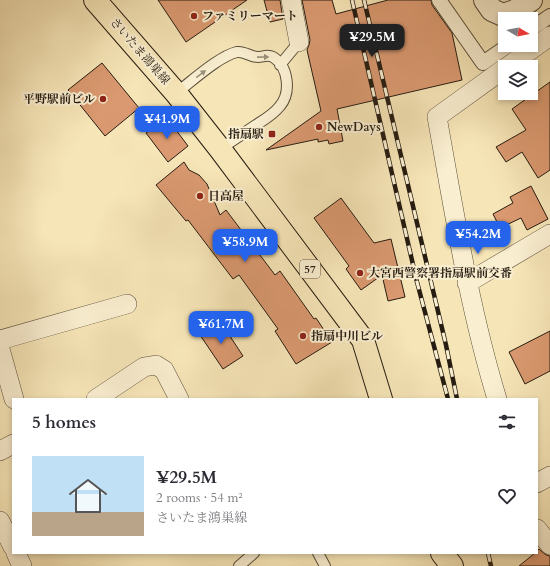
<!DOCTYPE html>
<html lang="en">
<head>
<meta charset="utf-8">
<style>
	:root { --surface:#fff; --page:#f7f7f7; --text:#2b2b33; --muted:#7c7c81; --accent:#2563eb }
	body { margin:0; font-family:Cardo,"Noto Serif JP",serif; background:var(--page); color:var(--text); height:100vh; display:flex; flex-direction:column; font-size:15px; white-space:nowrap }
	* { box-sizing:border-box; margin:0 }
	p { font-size:13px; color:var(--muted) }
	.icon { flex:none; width:22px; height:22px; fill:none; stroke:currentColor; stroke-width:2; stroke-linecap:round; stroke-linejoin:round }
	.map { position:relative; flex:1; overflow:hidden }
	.side { position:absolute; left:12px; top:398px; width:526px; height:156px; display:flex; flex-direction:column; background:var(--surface); border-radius:0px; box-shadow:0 2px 6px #0003 }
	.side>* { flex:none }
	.needle { width:26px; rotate:100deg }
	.tools { position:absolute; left:498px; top:12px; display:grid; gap:8px }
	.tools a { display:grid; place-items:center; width:40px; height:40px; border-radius:0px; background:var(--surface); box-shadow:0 2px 6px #0003; font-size:20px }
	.price { position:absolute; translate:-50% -34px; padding:0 9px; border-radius:8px; background:var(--accent); color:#fff; font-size:13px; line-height:26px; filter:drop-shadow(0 1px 2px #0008) }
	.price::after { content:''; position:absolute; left:50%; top:24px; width:12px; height:9px; margin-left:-6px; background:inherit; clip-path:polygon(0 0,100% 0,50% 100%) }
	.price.current { background:#222; color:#fff }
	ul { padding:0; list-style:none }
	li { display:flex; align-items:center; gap:12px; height:100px; padding:0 20px }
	li span { display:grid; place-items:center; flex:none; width:112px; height:80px; border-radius:0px; color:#555 }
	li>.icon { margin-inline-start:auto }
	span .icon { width:48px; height:48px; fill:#fffc; stroke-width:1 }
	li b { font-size:17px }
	h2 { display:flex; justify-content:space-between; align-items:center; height:48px; padding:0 20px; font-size:17px }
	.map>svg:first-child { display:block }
	.building { fill:#da9970; stroke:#261c11 }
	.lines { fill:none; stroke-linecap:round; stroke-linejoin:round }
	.service-casing { stroke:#5a4e3a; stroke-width:12 }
	.pedestrian-casing { stroke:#5a4e3a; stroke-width:16 }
	.minor-casing { stroke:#5a4e3a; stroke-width:20 }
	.tertiary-casing { stroke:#5a4e3a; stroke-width:24 }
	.primary-casing { stroke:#261c11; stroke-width:24 }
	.service { stroke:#f9eed0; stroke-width:10 }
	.pedestrian { stroke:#f9eed0; stroke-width:14 }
	.minor { stroke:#f9eed0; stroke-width:19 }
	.tertiary { stroke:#f9eed0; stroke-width:22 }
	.primary { stroke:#f6e5b7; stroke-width:22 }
	.rail-casing { stroke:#261c11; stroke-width:4.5 }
	.rail { stroke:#f9eed0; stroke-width:3; stroke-dasharray:9; stroke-linecap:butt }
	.oneway { fill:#9a907a }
	.poi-dot { fill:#8f2418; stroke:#f9eed0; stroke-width:1.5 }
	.labels { text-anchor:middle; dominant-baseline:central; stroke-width:4; stroke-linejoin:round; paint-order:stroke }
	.shield { fill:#f9eed0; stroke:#655b4a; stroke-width:1 }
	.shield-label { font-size:11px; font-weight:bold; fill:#261c11 }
	.poi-label { font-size:12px; font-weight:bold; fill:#261c11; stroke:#f9eed0; text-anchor:start }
	.street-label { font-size:12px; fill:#261c11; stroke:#f9eed0 }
</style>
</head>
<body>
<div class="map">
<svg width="550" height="566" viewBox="0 0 550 566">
	<rect width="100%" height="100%" fill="#f6e5b7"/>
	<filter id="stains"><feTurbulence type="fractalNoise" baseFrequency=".005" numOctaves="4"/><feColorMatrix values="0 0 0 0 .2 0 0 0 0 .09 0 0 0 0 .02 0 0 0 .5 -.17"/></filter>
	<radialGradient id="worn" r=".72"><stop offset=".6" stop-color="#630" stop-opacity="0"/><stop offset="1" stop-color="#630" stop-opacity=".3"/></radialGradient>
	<path class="building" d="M158 0H247L186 42Z
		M264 0H280L283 19 270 22Z
		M302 0H332L336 14 388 0H431L432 5 452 33 462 80 337 109 343 141 329 144 328 140 318 142V139L266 150 321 111 307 50 309 45 310 40Z
		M102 63 139 108 105 136 68 90Z
		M550 82V170L538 178 522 152 506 162 496 147 526 130 512 109Z
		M167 118 188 146 168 162 146 133Z
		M184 162 189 170 199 175 207 184 220 215 226 210 275 275 280 271 314 319 316 318 332 342 296 364 275 331 278 329 239 275 233 279 188 220 186 221 156 185Z
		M531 186 548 219 527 230 521 218 500 228 493 214 513 203 510 197Z
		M341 198 374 243 391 239 405 297 388 301 382 275 361 290 346 269 349 266 314 218Z
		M220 321 243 356 223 369 200 335Z
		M550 331V371L525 384 509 352Z
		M539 549 546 555 550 556V566H519L535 553H537V551Z"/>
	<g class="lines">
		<g class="service-casing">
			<path id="service" d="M280 65 299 42
				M176 93C191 82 219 56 237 52 245 51 250 57 258 57 263 57 267 54 273 57 289 67 291 93 280 106 274 114 264 120 256 125 244 133 232 141 220 149
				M318 553 325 566
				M239 566 254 553"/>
		</g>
		<g class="pedestrian-casing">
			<path id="pedestrian" d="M439 0 483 63 509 45
				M531 29 550 16"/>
		</g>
		<g class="minor-casing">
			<path id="minor" d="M291 0 299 42
				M507 67 550 36
				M467 283 550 234
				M0 340 127 304
				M0 349 14 399
				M96 399 144 367 156 365 164 370 179 399
				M497 399C469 307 454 211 437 117L505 68
				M0 451 13 444
				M537 483 550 476
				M0 521 13 547
				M537 529 550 545
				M16 553 22 566"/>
		</g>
		<g class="tertiary-casing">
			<path id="tertiary" d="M485 0 492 10 503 15 515 11 531 0"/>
		</g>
		<g class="primary-casing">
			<path id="primary" d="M95 0 176 93 220 149 363 340 381 399
				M442 553 452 566"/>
		</g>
		<use href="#service" class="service"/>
		<use href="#pedestrian" class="pedestrian"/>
		<use href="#minor" class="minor"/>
		<use href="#tertiary" class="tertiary"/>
		<use href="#primary" class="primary"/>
		<g class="rail-casing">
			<path id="rail" d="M352 0 417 282 448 399
				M364 0 446 345 457 399
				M488 553 491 566"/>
		</g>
		<use href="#rail" class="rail"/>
	</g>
	<defs><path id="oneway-solid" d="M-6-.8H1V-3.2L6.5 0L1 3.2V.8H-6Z"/></defs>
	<g class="oneway">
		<use href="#oneway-solid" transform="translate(263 57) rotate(-1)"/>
		<use href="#oneway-solid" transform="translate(201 74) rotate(-37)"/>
	</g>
	<g class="poi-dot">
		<circle cx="194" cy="16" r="4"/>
		<circle cx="103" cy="99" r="4"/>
		<circle cx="319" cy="127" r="4"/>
		<rect x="268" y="130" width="8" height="8" rx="2"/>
		<circle cx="200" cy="196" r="4"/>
		<circle cx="360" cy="273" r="4"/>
		<circle cx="303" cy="336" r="4"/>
	</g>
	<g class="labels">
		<rect class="shield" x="300" y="260" width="20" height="18" rx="3"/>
		<g class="shield-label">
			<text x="310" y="269">57</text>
		</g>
		<g class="poi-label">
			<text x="202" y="16">ファミリーマート</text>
			<text x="95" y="99" text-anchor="end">平野駅前ビル</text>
			<text x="327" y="127">NewDays</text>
			<text x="264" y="134" text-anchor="end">指扇駅</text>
			<text x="208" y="196">日高屋</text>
			<text x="368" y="273">大宮西警察署指扇駅前交番</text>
			<text x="311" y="336">指扇中川ビル</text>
		</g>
		<g class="street-label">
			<text transform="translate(140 51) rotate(49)">さいたま鴻巣線</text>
		</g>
	</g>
	<rect width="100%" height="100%" filter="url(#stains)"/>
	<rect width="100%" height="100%" fill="url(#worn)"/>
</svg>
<div class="tools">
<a><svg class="needle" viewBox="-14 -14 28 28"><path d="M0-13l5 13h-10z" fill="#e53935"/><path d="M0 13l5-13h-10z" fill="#7c7c81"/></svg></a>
<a><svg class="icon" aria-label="layers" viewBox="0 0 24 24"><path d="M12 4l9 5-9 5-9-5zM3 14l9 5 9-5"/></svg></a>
</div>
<b class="price current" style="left:372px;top:58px">¥29.5M</b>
<b class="price" style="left:167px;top:140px">¥41.9M</b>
<b class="price" style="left:478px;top:255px">¥54.2M</b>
<b class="price" style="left:245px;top:263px">¥58.9M</b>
<b class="price" style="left:221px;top:345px">¥61.7M</b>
<section class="side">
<h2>5 homes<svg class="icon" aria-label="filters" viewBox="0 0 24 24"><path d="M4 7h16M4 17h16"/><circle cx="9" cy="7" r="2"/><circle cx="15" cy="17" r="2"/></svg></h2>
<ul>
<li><span style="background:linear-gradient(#bfe0f5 70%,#b9a48a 0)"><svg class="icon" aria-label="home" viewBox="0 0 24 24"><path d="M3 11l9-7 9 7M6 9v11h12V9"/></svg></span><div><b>¥29.5M</b><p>2 rooms · 54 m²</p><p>さいたま鴻巣線</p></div><svg class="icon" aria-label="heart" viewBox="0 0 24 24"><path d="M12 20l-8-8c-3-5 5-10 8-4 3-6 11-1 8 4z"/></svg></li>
</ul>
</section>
</div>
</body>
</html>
